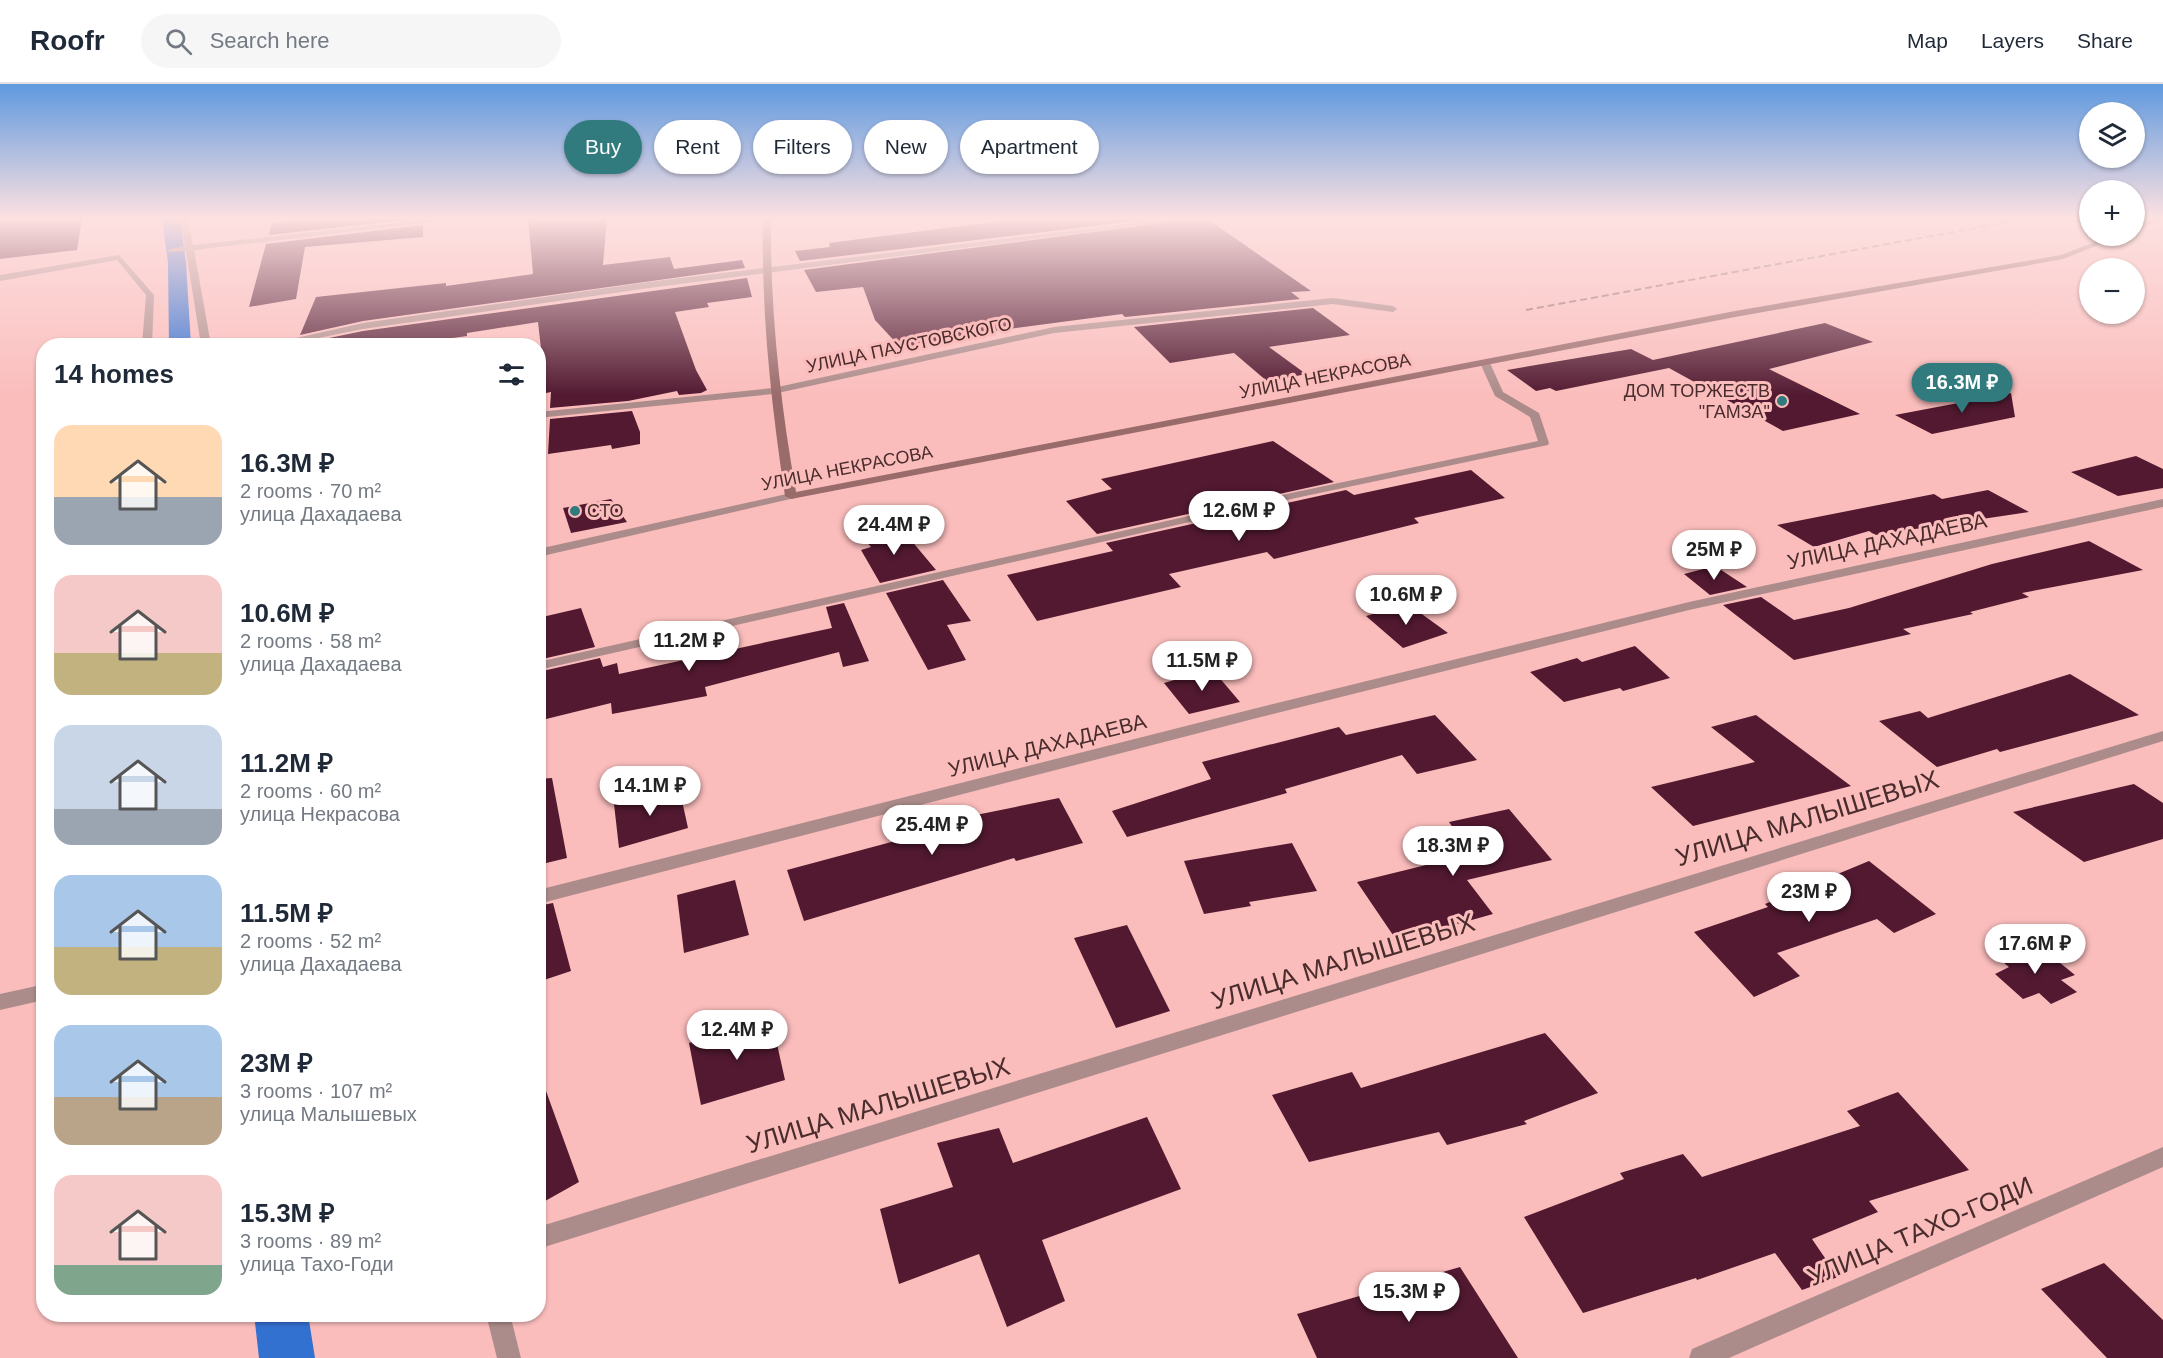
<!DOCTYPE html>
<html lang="en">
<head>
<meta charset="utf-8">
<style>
	:root { --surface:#fff; --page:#f6f6f7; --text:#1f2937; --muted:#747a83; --line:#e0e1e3; --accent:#317b7e }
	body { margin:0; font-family:Arial,sans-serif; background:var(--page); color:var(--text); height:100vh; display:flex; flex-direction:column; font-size:22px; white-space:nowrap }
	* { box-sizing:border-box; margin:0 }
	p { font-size:20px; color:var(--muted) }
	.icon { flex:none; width:33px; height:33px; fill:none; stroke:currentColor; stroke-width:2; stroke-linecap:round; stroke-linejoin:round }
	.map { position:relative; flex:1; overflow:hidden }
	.details { position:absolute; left:36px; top:254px; width:510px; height:984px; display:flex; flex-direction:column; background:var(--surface); border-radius:24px; box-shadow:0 2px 4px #0004 }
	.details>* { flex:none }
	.hud { position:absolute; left:564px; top:36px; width:570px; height:54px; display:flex; gap:12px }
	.buttons { position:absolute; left:2079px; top:18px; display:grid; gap:12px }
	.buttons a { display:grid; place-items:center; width:66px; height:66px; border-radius:50%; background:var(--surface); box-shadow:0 2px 4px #0004; font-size:30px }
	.price { position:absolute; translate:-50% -51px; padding:0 14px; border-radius:21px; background:#fff; color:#222; font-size:20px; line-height:39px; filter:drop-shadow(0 2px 3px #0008) }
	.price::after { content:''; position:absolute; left:50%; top:36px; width:18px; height:14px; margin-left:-9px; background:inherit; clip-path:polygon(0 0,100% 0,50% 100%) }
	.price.active { background:var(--accent); color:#fff }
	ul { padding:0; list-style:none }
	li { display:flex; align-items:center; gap:18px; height:150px; padding:0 18px }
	li span { display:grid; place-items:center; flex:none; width:168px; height:120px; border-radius:18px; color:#555 }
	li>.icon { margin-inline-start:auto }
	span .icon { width:72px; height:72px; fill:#fffc; stroke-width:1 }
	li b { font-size:26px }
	h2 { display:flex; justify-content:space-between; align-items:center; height:72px; padding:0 18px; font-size:26px }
	.pill { padding:0 21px; border-radius:27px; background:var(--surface); box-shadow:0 2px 4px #0004; font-size:21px; line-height:54px }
	.pill.active { background:var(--accent); color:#fff }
	header { display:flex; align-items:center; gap:36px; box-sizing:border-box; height:84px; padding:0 30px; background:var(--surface); border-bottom:2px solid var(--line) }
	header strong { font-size:28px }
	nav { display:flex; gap:33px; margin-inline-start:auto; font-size:21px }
	.search { width:420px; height:54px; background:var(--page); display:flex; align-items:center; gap:15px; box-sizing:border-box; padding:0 21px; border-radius:33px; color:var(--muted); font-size:22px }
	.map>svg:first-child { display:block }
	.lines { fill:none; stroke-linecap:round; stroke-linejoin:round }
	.canal { fill:#3371d1; fill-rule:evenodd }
	.building { fill:#521930 }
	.street { fill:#ac8c8b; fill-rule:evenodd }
	.secondary { fill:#9a6b6b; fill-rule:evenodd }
	.rail { stroke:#9a6e6e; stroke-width:2; stroke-dasharray:7 4; stroke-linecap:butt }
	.poi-dot { fill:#317b7e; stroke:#fabdbc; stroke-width:2 }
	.labels { text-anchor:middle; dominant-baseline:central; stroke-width:6; stroke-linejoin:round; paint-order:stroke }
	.far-street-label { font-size:18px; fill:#4a2c2c; stroke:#fabdbc }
	.far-poi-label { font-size:18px; fill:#4a2c2c; stroke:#fabdbc; text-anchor:end }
	.street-label { font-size:21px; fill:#4a2c2c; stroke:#fabdbc }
	.near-street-label { font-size:26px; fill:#4a2c2c; stroke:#fabdbc }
</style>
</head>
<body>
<header>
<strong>Roofr</strong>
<div class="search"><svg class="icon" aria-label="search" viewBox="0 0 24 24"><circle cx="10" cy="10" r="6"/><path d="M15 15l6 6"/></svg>Search here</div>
<nav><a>Map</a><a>Layers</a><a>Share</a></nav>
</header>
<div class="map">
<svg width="2163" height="1274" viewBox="0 0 2163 1274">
	<rect width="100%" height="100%" fill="#fabdbc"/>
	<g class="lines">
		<path class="canal" d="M162 134H180L186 179 191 261H169L168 179Z
			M254 1230H308L315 1274H259Z"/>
	</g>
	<path class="building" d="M0 134H82L77 166 0 175Z
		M323 134H422L269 151 272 139Z
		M528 134H607L603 181 670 173 674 185 742 176 745 184 363 237 300 251 316 213 446 199V202L533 190Z
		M1023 134H1160L800 177 795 167 830 163 829 159Z
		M1200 134H1206L1311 207 1291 208 1300 215 1125 233 1122 230 963 251 966 255 900 263 875 236 863 203 816 208 804 186Z
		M423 141V153L305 163 296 215 249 223 266 160Z
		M747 194 752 213 707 219 709 223 675 228 696 286 707 306 701 309 679 311 677 307 628 317 550 324 551 308 546 309 538 238 467 249V252L417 259 295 261 363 247Z
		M1313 224 1350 251 1269 263 1306 290 1268 298 1234 269 1170 279 1134 243Z
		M1825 239 1873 258 1769 285 1860 330 1783 347 1669 284 1556 307 1550 304 1536 307 1507 286 1631 265 1661 280 1653 276Z
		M2011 309 2015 333 1932 350 1895 331Z
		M632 327 640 348V360L612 365 611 361 548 370 550 335Z
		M1273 357 1334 398 1097 450 1066 417 1112 405 1101 395Z
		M2136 372 2163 385V404L2118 412 2071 388Z
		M1471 386 1505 414 1414 434 1419 439 1274 475 1267 468 1169 490 1181 503 1037 537 1007 491 1113 467 1106 459 1346 406 1354 411Z
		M1988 406 2029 428 1875 451 1869 447 1814 463 1777 441 1934 410 1942 415Z
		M611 415 627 438 571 449 563 424Z
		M900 443 936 486 880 499 861 466 871 463 861 451Z
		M2089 457 2143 486 2022 509 2029 513 1970 528 1973 530 1903 545 1911 550 1794 576 1723 521 1761 513 1794 536 1849 524 1992 480Z
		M1715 482 1747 503 1710 511 1684 490Z
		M943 496 971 537 947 541 966 576 928 586 886 509Z
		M844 519 869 577 843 583 839 568 705 603 707 612 612 630 611 619 538 637V588L600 574 603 583 617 579 619 590 832 544 826 523Z
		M1408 520 1448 549 1403 564 1366 532Z
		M581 524 595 563 538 576V534Z
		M1635 562 1670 594 1623 607 1620 604 1564 618 1530 588 1577 574 1582 578Z
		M1212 585 1240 618 1189 630 1164 599Z
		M2070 590 2139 631 2000 668 1997 665 1937 683 1879 637 1920 627 1928 634Z
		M1435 631 1477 676 1417 690 1402 671 1285 705 1287 709 1127 753 1112 727 1211 695 1202 678 1339 643 1346 651Z
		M1756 631 1851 702 1693 742 1651 703 1755 678 1711 643Z
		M552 694 567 774 538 781V695Z
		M2134 700 2163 719V755L2084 778 2013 728Z
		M679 703 688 744 619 764 614 720Z
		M1059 714 1083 759 1016 777 1014 774 804 837 787 786 895 757 893 753 976 731Z
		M1509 725 1552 776 1467 796 1493 830 1397 857 1357 798 1471 770 1449 738Z
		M1292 759 1317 807 1249 818 1251 822 1204 830 1184 777Z
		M1869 777 1936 830 1894 849 1877 835 1777 869 1800 892 1754 913 1694 848 1768 823 1765 820Z
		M735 796 749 851 684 869 677 811Z
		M553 819 571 887 538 898V822Z
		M1127 841 1170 927 1116 944 1074 854Z
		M2011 860 2030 873 2044 866 2075 891 2061 896 2077 908 2051 920 2039 909 2023 915 1995 890 2009 883 1999 875Z
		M771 933 785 996 701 1021 689 959Z
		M1545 949 1598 1009 1524 1037 1527 1040 1447 1061 1439 1048 1309 1078 1272 1011 1352 988 1361 1004Z
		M538 996H542L579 1098 538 1121Z
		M1898 1008 1969 1086 1869 1117 1878 1128 1812 1155 1838 1193 1802 1206 1775 1169 1697 1196 1696 1194 1583 1229 1524 1133 1624 1095 1620 1089 1683 1070 1702 1093 1860 1042 1847 1027Z
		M1147 1033 1181 1105 1042 1156 1065 1217 1007 1243 979 1170 899 1200 880 1125 953 1103 937 1059 999 1044 1013 1079Z
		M2104 1179 2163 1236V1274H2107L2041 1205Z
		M1460 1183 1518 1274H1317L1297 1230Z"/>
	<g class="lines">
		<path class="street" d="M180 134H188L193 161 443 134H466L194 166 211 261H201L186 167 170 168 166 166 185 162Z
			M1177 134H1198L656 203 363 245 284 261H265L363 239 656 197Z
			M119 171 154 211 152 261H142L146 211 117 176 0 197V191Z
			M1333 214 1393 222 1397 225 1393 228 1333 220 1054 249 773 310 538 334V328L773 304 1054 243Z
			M1485 276 1490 279 1503 308 1539 329 1549 359 1548 361 1291 415 538 586V578L1291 409 1538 357 1530 333 1495 312 1480 279Z
			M791 409 795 410V414L538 473V465Z
			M2163 415V423L1689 526 1257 634 538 820V806L1257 624 1689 518Z
			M2163 647V657L538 1165V1143Z
			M41 901 44 902V916L0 926V910Z
			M2163 1063V1083L1729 1274H1689L1692 1265Z
			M486 1230H510L521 1274H497Z"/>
		<path class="secondary" d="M763 134H771C770 226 780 317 796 408L1735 227 2061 171 2111 152H2121L2063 175 1735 233 791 415 785 412C771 319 761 228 763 134Z
			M2156 134H2163V136L2134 147V142Z"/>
		<path class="rail" d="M1526 226 2030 134"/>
	</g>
	<linearGradient id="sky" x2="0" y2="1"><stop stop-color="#5f99df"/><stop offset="0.43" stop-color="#fde1e1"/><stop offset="1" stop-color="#fde1e1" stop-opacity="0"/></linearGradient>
	<rect width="2163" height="312" fill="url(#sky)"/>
	<g class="poi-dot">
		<circle cx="1782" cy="317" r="6"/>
		<circle cx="575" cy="427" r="6"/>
	</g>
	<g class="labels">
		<g class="far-street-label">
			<text transform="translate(909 261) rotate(-12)">УЛИЦА ПАУСТОВСКОГО</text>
			<text transform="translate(1325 292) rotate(-11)">УЛИЦА НЕКРАСОВА</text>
			<text transform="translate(847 384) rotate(-11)">УЛИЦА НЕКРАСОВА</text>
		</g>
		<g class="far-poi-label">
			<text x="1770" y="307">ДОМ ТОРЖЕСТВ<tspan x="1770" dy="21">"ГАМЗА"</tspan></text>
			<text x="587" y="427" text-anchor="start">СТО</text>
		</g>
		<g class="street-label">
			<text transform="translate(1887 457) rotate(-12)">УЛИЦА ДАХАДАЕВА</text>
			<text transform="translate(1047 661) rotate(-14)">УЛИЦА ДАХАДАЕВА</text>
		</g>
		<g class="near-street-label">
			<text transform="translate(1807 734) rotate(-17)">УЛИЦА МАЛЫШЕВЫХ</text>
			<text transform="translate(1343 877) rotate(-17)">УЛИЦА МАЛЫШЕВЫХ</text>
			<text transform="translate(878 1021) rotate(-17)">УЛИЦА МАЛЫШЕВЫХ</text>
			<text transform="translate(1920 1147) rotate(-23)">УЛИЦА ТАХО-ГОДИ</text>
		</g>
	</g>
</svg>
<div class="buttons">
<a><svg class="icon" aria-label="layers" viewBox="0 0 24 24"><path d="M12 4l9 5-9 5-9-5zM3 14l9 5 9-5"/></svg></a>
<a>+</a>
<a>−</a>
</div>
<b class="price active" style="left:1962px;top:330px">16.3M ₽</b>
<b class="price" style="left:1239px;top:458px">12.6M ₽</b>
<b class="price" style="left:894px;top:472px">24.4M ₽</b>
<b class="price" style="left:1714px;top:497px">25M ₽</b>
<b class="price" style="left:1406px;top:542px">10.6M ₽</b>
<b class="price" style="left:689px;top:588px">11.2M ₽</b>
<b class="price" style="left:1202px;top:608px">11.5M ₽</b>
<b class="price" style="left:650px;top:733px">14.1M ₽</b>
<b class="price" style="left:932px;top:772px">25.4M ₽</b>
<b class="price" style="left:1453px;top:793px">18.3M ₽</b>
<b class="price" style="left:1809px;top:839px">23M ₽</b>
<b class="price" style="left:2035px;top:891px">17.6M ₽</b>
<b class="price" style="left:737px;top:977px">12.4M ₽</b>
<b class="price" style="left:1409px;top:1239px">15.3M ₽</b>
<div class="hud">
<a class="pill active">Buy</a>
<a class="pill">Rent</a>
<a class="pill">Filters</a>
<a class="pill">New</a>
<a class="pill">Apartment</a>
</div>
<section class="details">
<h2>14 homes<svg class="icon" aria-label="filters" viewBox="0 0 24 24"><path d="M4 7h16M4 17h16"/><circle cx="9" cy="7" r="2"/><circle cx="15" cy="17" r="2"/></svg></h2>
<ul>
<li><span style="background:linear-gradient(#ffd9b3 60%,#9aa5b1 0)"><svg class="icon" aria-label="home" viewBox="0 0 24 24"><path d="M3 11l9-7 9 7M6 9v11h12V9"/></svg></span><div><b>16.3M ₽</b><p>2 rooms · 70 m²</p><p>улица Дахадаева</p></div></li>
<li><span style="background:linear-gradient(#f6c9c9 65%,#c2b280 0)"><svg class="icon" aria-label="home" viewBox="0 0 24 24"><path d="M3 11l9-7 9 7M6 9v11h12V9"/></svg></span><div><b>10.6M ₽</b><p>2 rooms · 58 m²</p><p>улица Дахадаева</p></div></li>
<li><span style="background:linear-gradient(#c9d6e8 70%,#9aa5b1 0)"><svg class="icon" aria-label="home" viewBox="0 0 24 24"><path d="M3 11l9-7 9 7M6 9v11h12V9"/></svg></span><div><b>11.2M ₽</b><p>2 rooms · 60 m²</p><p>улица Некрасова</p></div></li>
<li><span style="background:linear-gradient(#a9c7e8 60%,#c2b280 0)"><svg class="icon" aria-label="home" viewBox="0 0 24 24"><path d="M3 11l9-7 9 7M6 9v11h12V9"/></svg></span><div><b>11.5M ₽</b><p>2 rooms · 52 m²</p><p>улица Дахадаева</p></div></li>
<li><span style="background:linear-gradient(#a9c7e8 60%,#b9a48a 0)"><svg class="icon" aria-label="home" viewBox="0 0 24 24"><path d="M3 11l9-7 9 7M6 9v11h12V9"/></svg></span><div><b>23M ₽</b><p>3 rooms · 107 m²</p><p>улица Малышевых</p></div></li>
<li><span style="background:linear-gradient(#f6c9c9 75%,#7fa58c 0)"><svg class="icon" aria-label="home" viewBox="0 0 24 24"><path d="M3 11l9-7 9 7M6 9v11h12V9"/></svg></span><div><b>15.3M ₽</b><p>3 rooms · 89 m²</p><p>улица Тахо-Годи</p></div></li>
</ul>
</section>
</div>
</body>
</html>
